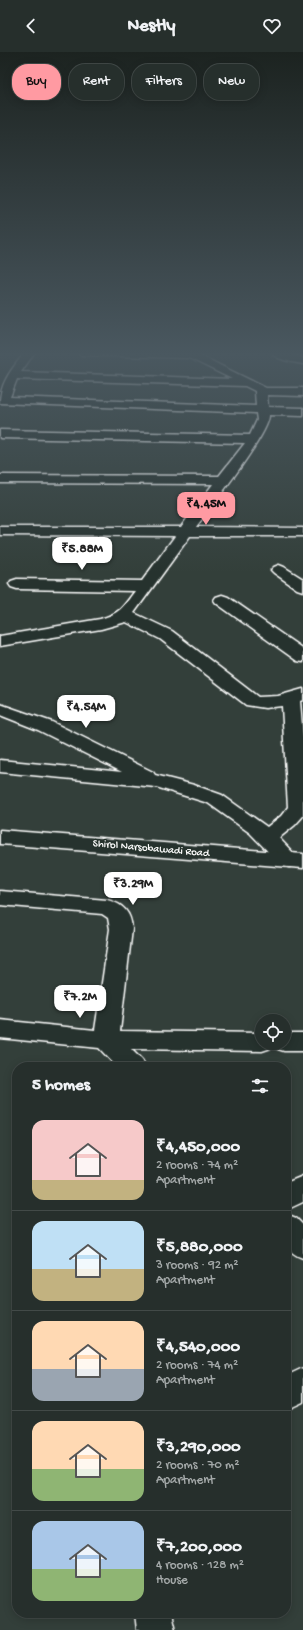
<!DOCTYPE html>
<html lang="en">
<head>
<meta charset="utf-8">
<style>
	:root { --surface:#262f2c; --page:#2e3734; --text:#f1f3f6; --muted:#a4a9a9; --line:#424a48; --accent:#ff9aa2 }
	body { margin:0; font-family:"Gochi Hand",sans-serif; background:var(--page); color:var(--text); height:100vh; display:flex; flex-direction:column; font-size:15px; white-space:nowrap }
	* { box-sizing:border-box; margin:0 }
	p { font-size:13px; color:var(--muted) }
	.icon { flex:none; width:22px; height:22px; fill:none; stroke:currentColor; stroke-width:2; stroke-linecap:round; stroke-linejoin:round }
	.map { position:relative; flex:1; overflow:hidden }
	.drawer { position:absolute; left:12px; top:1010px; width:279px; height:556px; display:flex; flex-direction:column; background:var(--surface); border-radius:16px; box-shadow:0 2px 10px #0003,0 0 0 1px var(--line) }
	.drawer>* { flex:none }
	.banner { position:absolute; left:12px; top:12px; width:279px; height:36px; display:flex; gap:8px }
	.fabs { position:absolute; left:255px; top:962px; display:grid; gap:8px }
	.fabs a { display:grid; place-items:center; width:36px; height:36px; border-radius:50%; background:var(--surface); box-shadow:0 2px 10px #0003,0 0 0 1px var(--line); font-size:20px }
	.price { position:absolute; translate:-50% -34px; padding:0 9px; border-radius:8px; background:#fff; color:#222; font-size:13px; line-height:26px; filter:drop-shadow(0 1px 2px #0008) }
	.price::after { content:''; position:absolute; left:50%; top:24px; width:12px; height:9px; margin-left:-6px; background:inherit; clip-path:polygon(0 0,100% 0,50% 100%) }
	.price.active { background:var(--accent); color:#111 }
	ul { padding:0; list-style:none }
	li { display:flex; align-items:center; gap:12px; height:100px; padding:0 20px }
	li+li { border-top:1px solid var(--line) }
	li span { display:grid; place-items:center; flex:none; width:112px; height:80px; border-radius:12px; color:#555 }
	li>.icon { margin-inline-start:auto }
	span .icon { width:48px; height:48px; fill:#fffc; stroke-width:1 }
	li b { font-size:17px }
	h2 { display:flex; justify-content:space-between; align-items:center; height:48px; padding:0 20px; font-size:17px }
	.tag { padding:0 14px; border-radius:16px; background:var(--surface); box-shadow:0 2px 10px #0003,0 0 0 1px var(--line); font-size:14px; line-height:36px }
	.tag.active { background:var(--accent); color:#111 }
	header { display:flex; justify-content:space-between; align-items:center; height:52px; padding:0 20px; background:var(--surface); font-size:18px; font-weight:700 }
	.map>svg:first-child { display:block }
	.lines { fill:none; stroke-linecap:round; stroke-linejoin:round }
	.minor-casing { stroke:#fff; stroke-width:3 }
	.major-casing { stroke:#fff; stroke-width:3 }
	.minor { fill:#26332d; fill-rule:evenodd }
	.major { fill:#26332d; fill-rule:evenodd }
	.labels { text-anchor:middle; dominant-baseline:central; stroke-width:3; stroke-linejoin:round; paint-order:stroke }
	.street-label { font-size:11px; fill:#fff; stroke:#26332d }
</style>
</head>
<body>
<header><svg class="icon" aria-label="back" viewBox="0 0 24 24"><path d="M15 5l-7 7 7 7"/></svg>Nestly<svg class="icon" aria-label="heart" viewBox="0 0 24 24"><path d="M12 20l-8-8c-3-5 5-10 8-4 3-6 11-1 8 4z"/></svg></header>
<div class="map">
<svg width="303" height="1578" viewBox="0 0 303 1578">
	<rect width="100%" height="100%" fill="#333f3a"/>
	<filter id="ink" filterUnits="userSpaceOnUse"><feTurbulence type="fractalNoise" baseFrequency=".025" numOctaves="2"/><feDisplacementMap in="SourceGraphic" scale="8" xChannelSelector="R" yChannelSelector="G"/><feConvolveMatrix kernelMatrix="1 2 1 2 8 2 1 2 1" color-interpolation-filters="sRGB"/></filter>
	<g filter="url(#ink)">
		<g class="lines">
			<g class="minor-casing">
				<path id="minor" d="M25 300H35L21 320 232 327 189 306 80 303 75 300H193L266 336H303V344L267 343 268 355 303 356V364L269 363C270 381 210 456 196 475L303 476V484H190L134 561 172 579 258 645 278 644 303 637V648L300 649 303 686V764L295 773 279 786 300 808 297 813 289 815 281 813 250 781 208 751 156 735 0 720V708L122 720 38 678 0 663V652L52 670 153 720 155 723 194 733 222 743 267 775 281 764 288 755 282 654 265 656 246 653 160 587 126 570 101 577 0 594V584L100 567C121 561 122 556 135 539L17 537 11 535 9 532 11 529 17 527 142 529 175 484 0 483V475H181L213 432 0 431V423L219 424 245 391 0 386V378L250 383 257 368 256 361 0 351C0 330 13 316 25 300ZM17 327 245 334 255 339 256 354 10 345Z
					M271 300H285L303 306V312C293 310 276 308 271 300Z
					M279 513 284 515 303 527V539L297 537 274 521 271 518 274 515Z
					M222 543 228 545 303 597V610L297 609 216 551 214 548 216 545Z
					M0 839 107 848C123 852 131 860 132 877L120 979 262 981V991H284V981H303V999H284L275 996 273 993 271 996 262 999 131 997 142 1008 146 1015H117L99 996 0 986V968L95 978 110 877 108 866 102 862 0 853Z
					M303 1124V1150L286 1158V1131Z
					M286 1162 296 1166 303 1173V1206C280 1198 286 1183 286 1162Z
					M303 1316V1350L286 1358V1324Z
					M135 1561H171L175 1578H137Z"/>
			</g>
			<g class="major-casing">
				<path id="major" d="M0 778 303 802V816L0 792Z"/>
			</g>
			<use href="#minor" class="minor"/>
			<use href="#major" class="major"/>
		</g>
	</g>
	<linearGradient id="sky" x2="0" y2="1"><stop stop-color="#1c2320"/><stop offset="0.58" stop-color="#4a5860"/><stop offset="1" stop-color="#4a5860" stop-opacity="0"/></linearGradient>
	<rect width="303" height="521" fill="url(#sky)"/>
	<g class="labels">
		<g class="street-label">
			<text transform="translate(151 797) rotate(5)">Shirol Narsobawadi Road</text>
		</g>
	</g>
</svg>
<div class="fabs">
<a><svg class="icon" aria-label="locate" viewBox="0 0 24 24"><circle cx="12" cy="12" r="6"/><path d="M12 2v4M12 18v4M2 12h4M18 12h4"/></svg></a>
</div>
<b class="price active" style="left:206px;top:474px">₹4.45M</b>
<b class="price" style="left:82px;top:519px">₹5.88M</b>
<b class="price" style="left:86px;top:677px">₹4.54M</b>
<b class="price" style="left:133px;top:854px">₹3.29M</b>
<b class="price" style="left:80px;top:967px">₹7.2M</b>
<div class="banner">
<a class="tag active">Buy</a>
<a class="tag">Rent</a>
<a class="tag">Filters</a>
<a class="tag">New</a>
</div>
<section class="drawer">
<h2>5 homes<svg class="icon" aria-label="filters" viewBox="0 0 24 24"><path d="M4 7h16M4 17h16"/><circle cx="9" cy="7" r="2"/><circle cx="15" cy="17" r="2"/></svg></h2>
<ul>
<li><span style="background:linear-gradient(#f6c9c9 75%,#c2b280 0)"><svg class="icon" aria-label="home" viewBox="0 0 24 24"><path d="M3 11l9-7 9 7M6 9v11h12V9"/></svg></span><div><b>₹4,450,000</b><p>2 rooms · 74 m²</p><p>Apartment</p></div></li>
<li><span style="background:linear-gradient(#bfe0f5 60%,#c2b280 0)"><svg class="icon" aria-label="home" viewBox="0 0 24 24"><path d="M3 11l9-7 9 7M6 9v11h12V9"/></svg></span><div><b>₹5,880,000</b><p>3 rooms · 92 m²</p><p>Apartment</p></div></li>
<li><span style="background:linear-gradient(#ffd9b3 60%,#9aa5b1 0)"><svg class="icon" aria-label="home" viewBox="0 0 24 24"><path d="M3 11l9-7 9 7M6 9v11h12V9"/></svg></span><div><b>₹4,540,000</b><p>2 rooms · 74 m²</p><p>Apartment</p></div></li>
<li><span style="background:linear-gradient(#ffd9b3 60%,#8fb573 0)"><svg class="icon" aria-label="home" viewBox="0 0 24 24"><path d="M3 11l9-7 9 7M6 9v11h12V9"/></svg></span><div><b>₹3,290,000</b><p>2 rooms · 70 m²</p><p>Apartment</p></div></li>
<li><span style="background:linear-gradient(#a9c7e8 60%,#8fb573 0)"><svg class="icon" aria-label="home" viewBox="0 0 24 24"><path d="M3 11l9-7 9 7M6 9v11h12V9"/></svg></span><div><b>₹7,200,000</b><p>4 rooms · 128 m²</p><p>House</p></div></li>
</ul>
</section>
</div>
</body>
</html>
